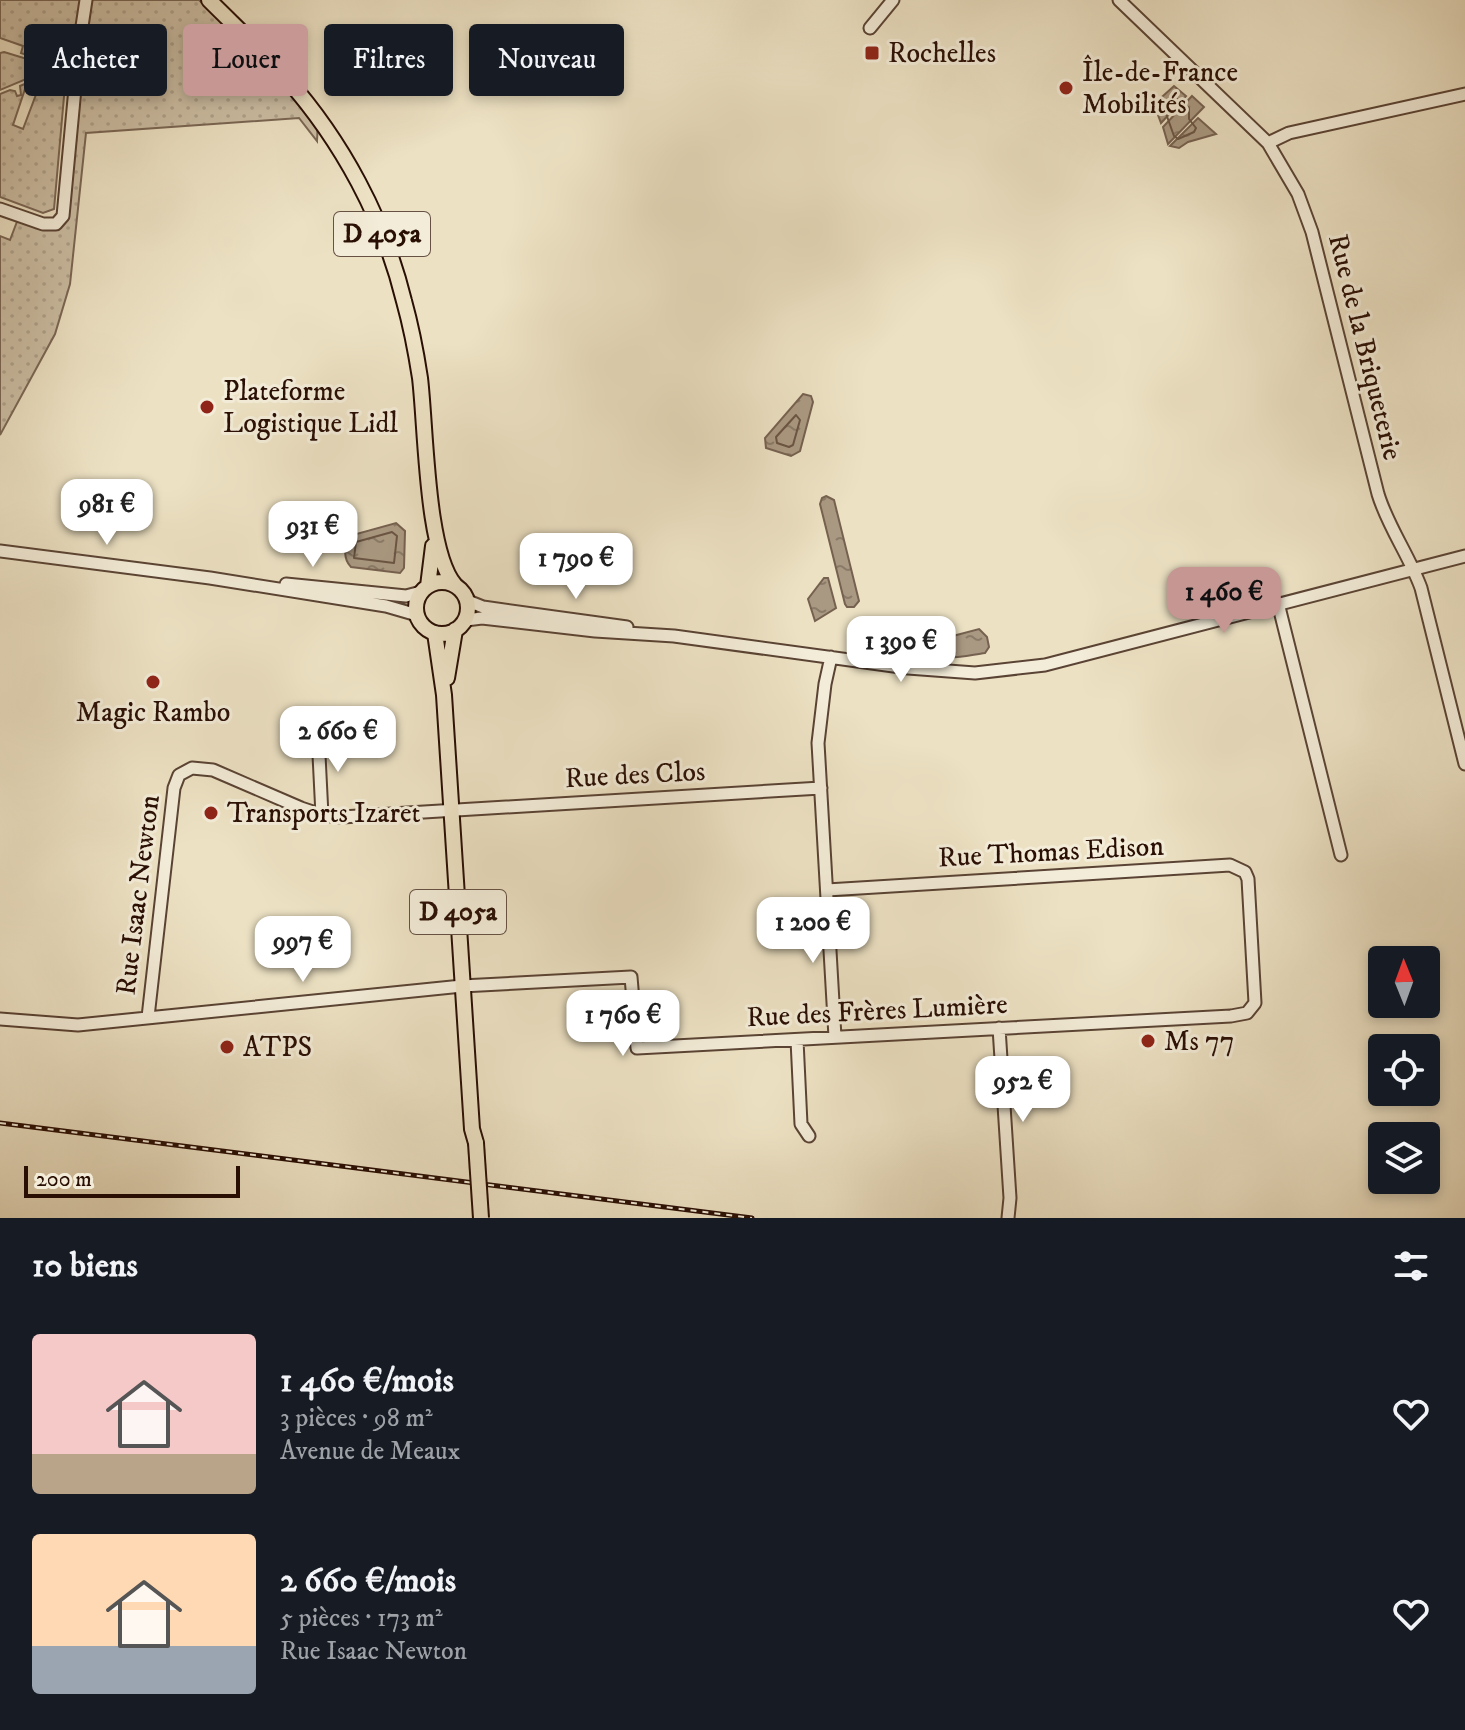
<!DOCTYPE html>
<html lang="fr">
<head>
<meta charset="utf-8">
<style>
	:root { --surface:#171b24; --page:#242831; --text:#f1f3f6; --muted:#9ea1a6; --accent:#c59692 }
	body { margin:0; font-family:"IM FELL DW Pica",serif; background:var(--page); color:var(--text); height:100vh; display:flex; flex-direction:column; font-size:30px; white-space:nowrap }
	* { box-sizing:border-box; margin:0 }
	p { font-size:26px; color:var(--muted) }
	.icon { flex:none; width:44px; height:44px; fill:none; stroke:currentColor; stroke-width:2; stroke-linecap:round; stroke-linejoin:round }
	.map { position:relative; height:1218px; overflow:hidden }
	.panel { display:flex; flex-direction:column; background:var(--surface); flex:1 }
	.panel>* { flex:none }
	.top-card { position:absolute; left:24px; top:24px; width:800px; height:72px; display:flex; gap:16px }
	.needle { width:52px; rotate:359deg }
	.buttons { position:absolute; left:1368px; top:946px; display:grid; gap:16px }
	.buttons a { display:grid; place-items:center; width:72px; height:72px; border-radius:8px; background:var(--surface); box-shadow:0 4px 12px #0003; font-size:40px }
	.scale { position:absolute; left:24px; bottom:20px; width:216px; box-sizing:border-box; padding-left:8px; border:4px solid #290e04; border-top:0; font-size:22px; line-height:28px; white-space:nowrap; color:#290e04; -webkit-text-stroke:6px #f3ecd8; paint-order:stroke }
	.price { position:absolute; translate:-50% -68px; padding:0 18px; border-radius:16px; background:#fff; color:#222; font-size:26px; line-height:52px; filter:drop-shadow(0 2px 4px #0008) }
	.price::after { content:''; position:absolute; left:50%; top:48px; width:24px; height:18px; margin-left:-12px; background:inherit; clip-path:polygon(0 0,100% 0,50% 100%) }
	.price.current { background:var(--accent); color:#111 }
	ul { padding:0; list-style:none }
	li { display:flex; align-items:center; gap:24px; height:200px; padding:0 32px }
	li span { display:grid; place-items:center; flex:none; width:224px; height:160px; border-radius:8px; color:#555 }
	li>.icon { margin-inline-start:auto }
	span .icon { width:96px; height:96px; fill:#fffc; stroke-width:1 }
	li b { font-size:34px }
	h2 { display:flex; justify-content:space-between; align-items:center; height:96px; padding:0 32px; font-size:34px }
	.chip { padding:0 28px; border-radius:8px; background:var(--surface); box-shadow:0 4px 12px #0003; font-size:28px; line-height:72px }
	.chip.current { background:var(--accent); color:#111 }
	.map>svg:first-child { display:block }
	.grass { fill:url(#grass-dots); stroke:#7a6654; stroke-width:2 }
	.water { fill:url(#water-ripples); stroke:#766150; stroke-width:2 }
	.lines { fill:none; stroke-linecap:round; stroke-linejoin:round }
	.shore { stroke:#6a5443; stroke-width:2 }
	.minor-casing { stroke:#5a4334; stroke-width:15 }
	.major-casing { stroke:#290e04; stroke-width:18 }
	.minor { stroke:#f3ecd8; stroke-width:11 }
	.major { stroke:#ece1c3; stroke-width:14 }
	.rail-casing { stroke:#290e04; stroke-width:5 }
	.rail { stroke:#f3ecd8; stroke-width:2; stroke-dasharray:6; stroke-linecap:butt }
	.major-bridge-casing { stroke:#290e04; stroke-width:18; stroke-linecap:butt }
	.major-bridge { stroke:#ece1c3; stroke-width:14 }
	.poi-dot { fill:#8f2418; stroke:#f3ecd8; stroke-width:3 }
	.labels { text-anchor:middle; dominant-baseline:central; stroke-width:6; stroke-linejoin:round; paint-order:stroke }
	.shield { fill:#f3ecd8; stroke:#665144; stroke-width:2 }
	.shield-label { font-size:26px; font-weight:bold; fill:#290e04 }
	.poi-label { font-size:28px; fill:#290e04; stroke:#f3ecd8; text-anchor:start }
	.street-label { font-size:28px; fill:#290e04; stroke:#f3ecd8 }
</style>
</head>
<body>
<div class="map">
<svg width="1465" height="1218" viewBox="0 0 1465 1218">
	<defs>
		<pattern id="grass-dots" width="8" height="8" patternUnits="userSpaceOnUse" patternTransform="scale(2)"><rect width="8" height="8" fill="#cbbda3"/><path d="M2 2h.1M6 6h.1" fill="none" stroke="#aea18b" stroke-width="1.8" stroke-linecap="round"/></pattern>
		<pattern id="water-ripples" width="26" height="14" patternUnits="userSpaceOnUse" patternTransform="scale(2)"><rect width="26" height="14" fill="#aa9982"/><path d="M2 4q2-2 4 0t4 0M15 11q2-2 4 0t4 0" fill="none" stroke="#8a7b68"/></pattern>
	</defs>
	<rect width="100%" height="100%" fill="#ece1c3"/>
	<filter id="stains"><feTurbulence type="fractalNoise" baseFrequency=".0025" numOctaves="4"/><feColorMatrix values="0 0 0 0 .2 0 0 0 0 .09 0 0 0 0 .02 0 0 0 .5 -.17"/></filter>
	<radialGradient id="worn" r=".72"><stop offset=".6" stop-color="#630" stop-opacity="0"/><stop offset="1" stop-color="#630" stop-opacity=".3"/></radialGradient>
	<path class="grass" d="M0 0H82L73 62 59 65 21 53 23 46 0 38Z
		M91 0H199C224 24 309 100 317 129 318 133 317 137 317 141L299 118 86 133 70 284 55 334 0 435V236L10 240 18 219C35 226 54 239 67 220L81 64Z
		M4 52 47 65 50 69 0 90V53Z
		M59 74H66L54 209 43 213 0 197V94L10 90 15 91 17 96 21 95 20 86 27 83 13 125 23 129 40 84Z"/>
	<path class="water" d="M1174 86 1186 96 1161 123 1154 104Z
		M1192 96 1204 107 1168 144 1163 127Z
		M1198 118 1216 134 1188 142 1179 148 1170 146Z
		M803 394 811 396 813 402 800 451 791 456 766 448 765 438Z
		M826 496 834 500 859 601 854 607H847L845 604 820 504 822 498Z
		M396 523 405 531 404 568 400 573 351 567C343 559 344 546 349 536Z
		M824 578H828L836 608 815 621 808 599Z
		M979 629 987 637 989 647 985 653C968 655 943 663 929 651V646L934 641Z"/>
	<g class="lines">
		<path class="shore" d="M1172 98H1176L1189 108V119L1196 128 1194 132 1178 139 1174 136 1164 108Z
			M796 415 800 420 793 445 789 447 777 443 776 437Z
			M392 532 397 536 394 563 354 558 356 542Z"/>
		<g class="minor-casing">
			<path id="minor" d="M1119 0 1268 143 1298 194 1312 232 1378 494C1388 527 1409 555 1421 588L1465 764
				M870 28 893 0
				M1268 143 1289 133 1465 94
				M0 209 43 224H56L63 216 79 46 86 0
				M0 551 210 578 386 606 417 615
				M286 584 406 596 421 592
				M468 601 483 607 627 627
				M1278 603 1341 855
				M466 620 482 618 595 631 674 636 908 668 975 673 1045 665 1465 556
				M831 657 825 684 818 743 835 1037
				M318 735 322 815
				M148 1017 174 788 179 775 192 768 213 770 301 808 322 815 342 817 821 788
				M0 1019 78 1025 462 986 631 977 637 1048 1231 1016 1247 1013 1255 1003 1248 879 1245 872 1230 865 827 890
				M999 1028 1010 1198 1008 1218
				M797 1040 801 1124 809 1136"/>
		</g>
		<g class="major-casing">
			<path id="major" d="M209 0C235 26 262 51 286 78 342 141 384 219 404 301 411 326 416 352 420 378 426 427 426 552 455 585
				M416 608a26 26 0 1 1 52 0a26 26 0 1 1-52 0Z
				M428 586 433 546
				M435 633 444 695 472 1129 476 1143
				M447 678 455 630"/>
		</g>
		<use href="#minor" class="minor"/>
		<use href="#major" class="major"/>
		<g class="rail-casing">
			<path id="rail" d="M0 1123 752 1218"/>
		</g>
		<use href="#rail" class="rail"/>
		<g class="major-bridge-casing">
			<path id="major-bridge" d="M476 1143 481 1218"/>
		</g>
		<use href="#major-bridge" class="major-bridge"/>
	</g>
	<g class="poi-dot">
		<rect x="864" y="45" width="16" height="16" rx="4"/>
		<circle cx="1066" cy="88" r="8"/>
		<circle cx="207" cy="407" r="8"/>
		<circle cx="153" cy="682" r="8"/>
		<circle cx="211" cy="813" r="8"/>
		<circle cx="1148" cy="1041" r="8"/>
		<circle cx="227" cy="1047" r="8"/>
	</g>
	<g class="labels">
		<g class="shield">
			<rect x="334" y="212" width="96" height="44" rx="6"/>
			<rect x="410" y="890" width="96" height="44" rx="6"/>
		</g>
		<g class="shield-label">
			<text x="382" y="234">D 405a</text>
			<text x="458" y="912">D 405a</text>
		</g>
		<g class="poi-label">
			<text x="888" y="53">Rochelles</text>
			<text x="1082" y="72">Île-de-France<tspan x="1082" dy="32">Mobilités</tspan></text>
			<text x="223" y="391">Plateforme<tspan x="223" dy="32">Logistique Lidl</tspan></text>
			<text x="153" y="712" text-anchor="middle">Magic Rambo</text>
			<text x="227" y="813">Transports Izaret</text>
			<text x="1164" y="1041">Ms 77</text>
			<text x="243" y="1047">ATPS</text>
		</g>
		<g class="street-label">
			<text transform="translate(1365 347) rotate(76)">Rue de la Briqueterie</text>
			<text transform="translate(635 775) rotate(-3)">Rue des Clos</text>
			<text transform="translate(1051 852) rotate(-3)">Rue Thomas Edison</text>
			<text transform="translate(138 895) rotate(-83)">Rue Isaac Newton</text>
			<text transform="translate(877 1011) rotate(-3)">Rue des Frères Lumière</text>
		</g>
	</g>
	<rect width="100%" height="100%" filter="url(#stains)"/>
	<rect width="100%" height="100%" fill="url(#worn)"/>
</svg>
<div class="buttons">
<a><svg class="needle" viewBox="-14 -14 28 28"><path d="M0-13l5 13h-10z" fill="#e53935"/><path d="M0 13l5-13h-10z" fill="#9ea1a6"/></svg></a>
<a><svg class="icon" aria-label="locate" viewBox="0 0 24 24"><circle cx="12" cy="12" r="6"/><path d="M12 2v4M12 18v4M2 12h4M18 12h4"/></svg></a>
<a><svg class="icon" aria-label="layers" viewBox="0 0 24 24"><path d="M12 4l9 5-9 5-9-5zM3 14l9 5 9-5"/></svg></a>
</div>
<div class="scale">200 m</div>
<b class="price" style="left:107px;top:547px">981 €</b>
<b class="price" style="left:313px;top:569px">931 €</b>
<b class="price" style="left:576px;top:601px">1 790 €</b>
<b class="price current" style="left:1224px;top:635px">1 460 €</b>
<b class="price" style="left:901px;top:684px">1 390 €</b>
<b class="price" style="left:338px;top:774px">2 660 €</b>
<b class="price" style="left:813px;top:965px">1 200 €</b>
<b class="price" style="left:303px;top:984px">997 €</b>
<b class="price" style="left:623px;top:1058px">1 760 €</b>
<b class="price" style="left:1023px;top:1124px">952 €</b>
<div class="top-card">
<a class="chip">Acheter</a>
<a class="chip current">Louer</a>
<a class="chip">Filtres</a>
<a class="chip">Nouveau</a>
</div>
</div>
<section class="panel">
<h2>10 biens<svg class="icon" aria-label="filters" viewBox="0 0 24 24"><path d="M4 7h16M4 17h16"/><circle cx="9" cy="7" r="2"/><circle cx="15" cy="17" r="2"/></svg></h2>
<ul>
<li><span style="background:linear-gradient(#f6c9c9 75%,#b9a48a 0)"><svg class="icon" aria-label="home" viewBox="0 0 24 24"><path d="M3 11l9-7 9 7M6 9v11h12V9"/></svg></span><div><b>1 460 €/mois</b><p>3 pièces · 98 m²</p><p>Avenue de Meaux</p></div><svg class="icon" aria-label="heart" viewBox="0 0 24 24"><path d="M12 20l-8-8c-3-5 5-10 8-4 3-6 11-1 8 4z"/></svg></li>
<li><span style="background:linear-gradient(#ffd9b3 70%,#9aa5b1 0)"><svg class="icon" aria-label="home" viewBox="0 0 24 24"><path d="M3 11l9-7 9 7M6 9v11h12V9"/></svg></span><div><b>2 660 €/mois</b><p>5 pièces · 173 m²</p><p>Rue Isaac Newton</p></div><svg class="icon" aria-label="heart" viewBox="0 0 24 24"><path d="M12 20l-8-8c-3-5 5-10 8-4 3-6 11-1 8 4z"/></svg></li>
</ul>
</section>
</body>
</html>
